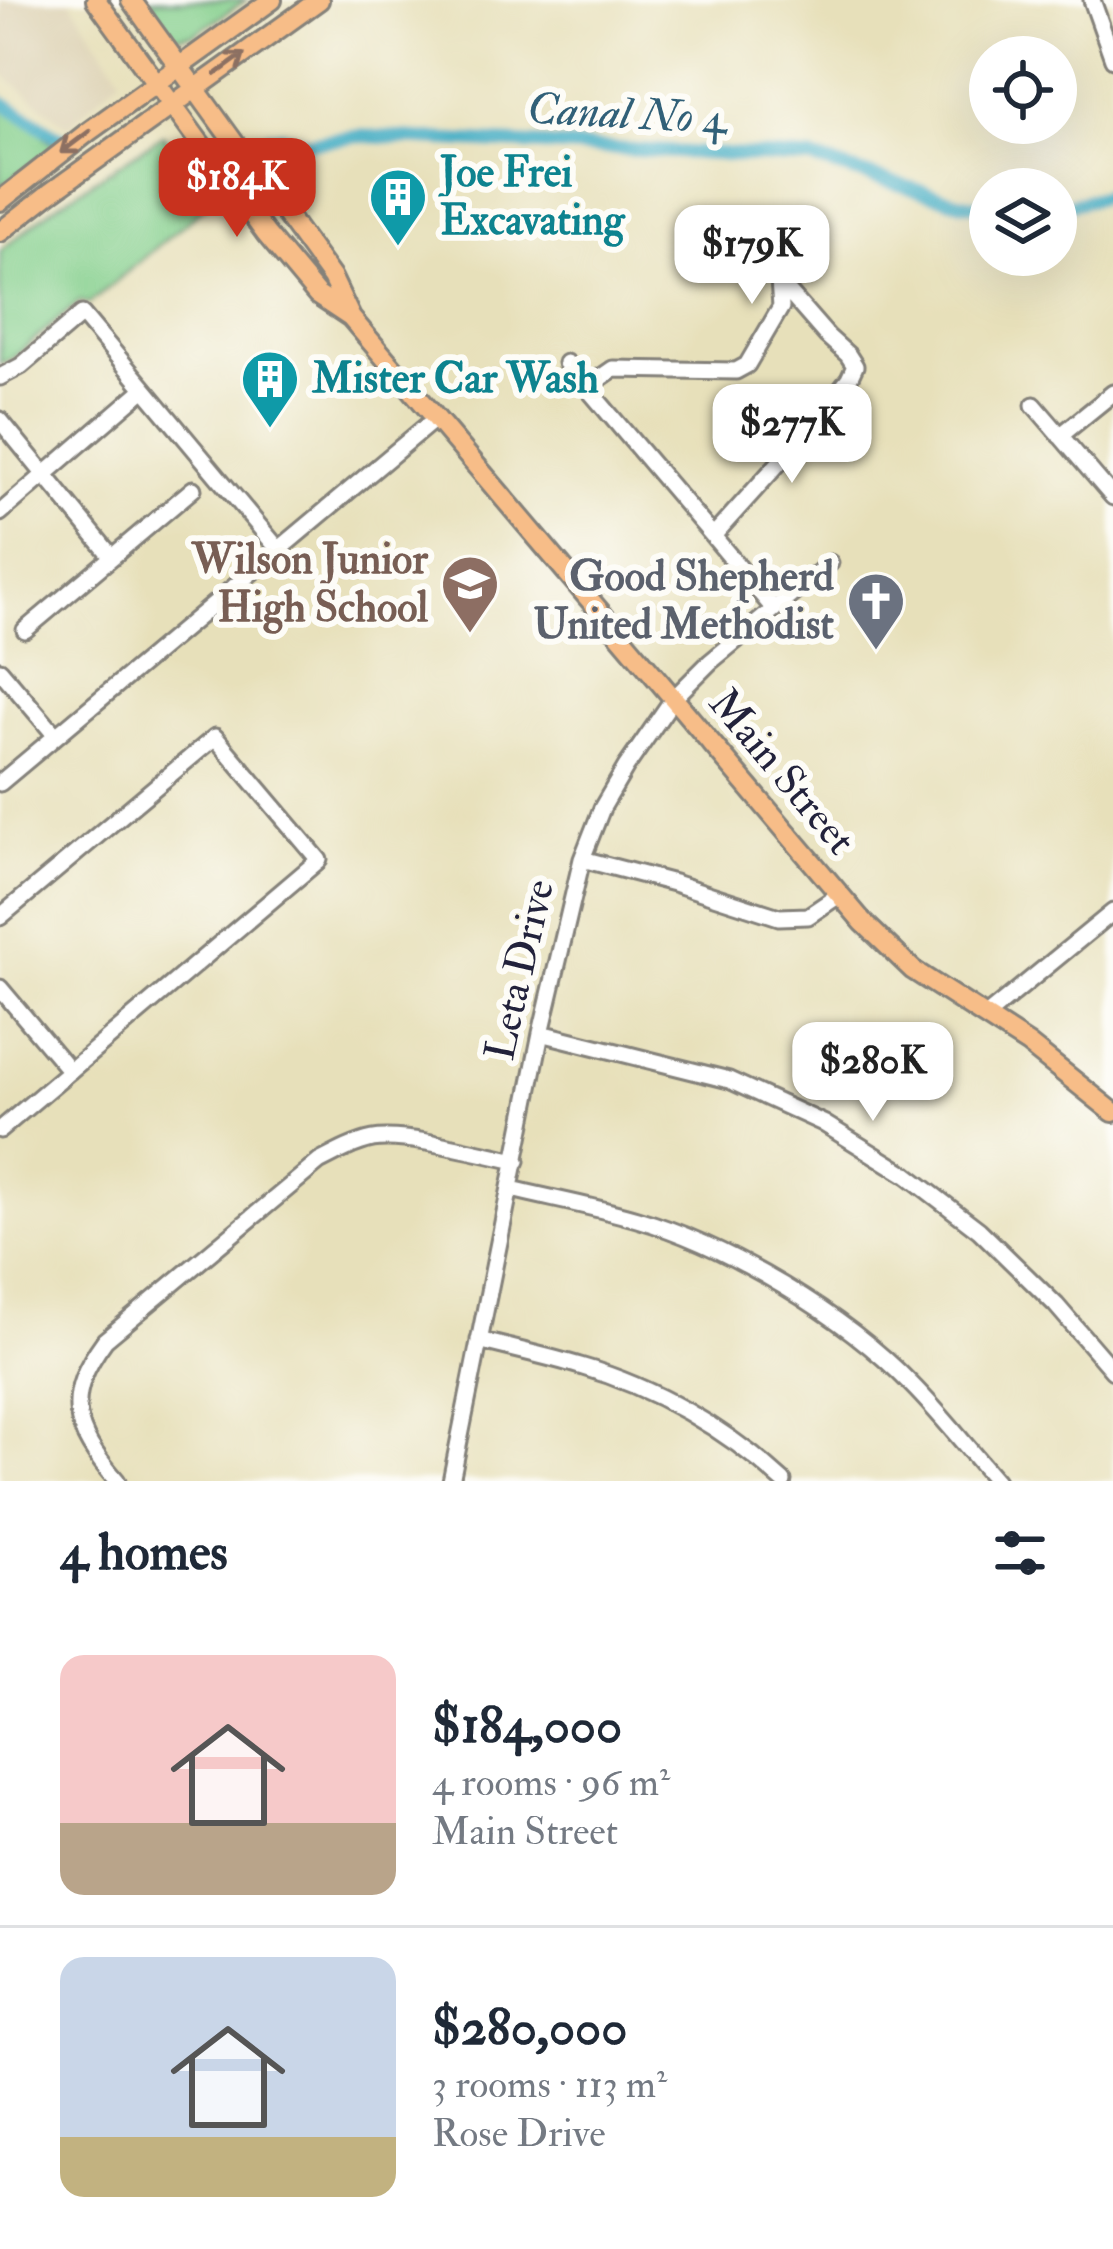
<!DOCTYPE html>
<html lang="en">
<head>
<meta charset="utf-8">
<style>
	:root { --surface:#fff; --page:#f2f2f3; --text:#1f2937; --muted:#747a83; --line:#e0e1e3; --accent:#c8321e }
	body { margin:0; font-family:"IM FELL Double Pica",serif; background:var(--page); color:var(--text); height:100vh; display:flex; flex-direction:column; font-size:45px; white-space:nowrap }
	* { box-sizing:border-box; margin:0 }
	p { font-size:39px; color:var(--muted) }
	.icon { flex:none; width:66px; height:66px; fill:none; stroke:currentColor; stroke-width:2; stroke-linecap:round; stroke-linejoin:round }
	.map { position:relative; height:1481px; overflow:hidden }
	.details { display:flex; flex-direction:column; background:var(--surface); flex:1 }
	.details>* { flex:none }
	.tools { position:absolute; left:969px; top:36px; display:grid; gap:24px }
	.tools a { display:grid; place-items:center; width:108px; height:108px; border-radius:50%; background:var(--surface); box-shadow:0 12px 48px #0002; font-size:60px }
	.price { position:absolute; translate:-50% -102px; padding:0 27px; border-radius:24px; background:#fff; color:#222; font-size:39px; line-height:78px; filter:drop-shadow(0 3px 6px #0008) }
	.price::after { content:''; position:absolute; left:50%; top:72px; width:36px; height:27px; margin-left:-18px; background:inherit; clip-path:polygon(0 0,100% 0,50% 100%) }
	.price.selected { background:var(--accent); color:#fff }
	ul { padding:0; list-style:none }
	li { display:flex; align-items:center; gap:36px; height:300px; padding:0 60px }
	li+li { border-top:3px solid var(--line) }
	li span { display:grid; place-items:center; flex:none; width:336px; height:240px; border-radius:24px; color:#555 }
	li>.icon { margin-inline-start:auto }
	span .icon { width:144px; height:144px; fill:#fffc; stroke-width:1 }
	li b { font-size:51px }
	h2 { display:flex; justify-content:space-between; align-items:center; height:144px; padding:0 60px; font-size:51px }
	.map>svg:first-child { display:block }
	.built { fill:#ded3b5 }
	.green { fill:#84cf8c; stroke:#537864; stroke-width:3 }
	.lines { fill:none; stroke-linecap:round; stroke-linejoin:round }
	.canal { stroke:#43acc2; stroke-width:14 }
	.minor-casing { stroke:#84817a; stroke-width:21 }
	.major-casing { stroke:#84817a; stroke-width:24 }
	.minor { stroke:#fff; stroke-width:15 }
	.major { stroke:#f7bd88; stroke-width:18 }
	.oneway { stroke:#8c7062 }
	.labels { text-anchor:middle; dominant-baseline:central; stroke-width:12; stroke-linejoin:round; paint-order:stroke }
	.culture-label { font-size:42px; font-weight:bold; fill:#0d838f; stroke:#fdfcf7; text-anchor:start }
	.education-label { font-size:42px; font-weight:bold; fill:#785e54; stroke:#fdfcf7; text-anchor:end }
	.worship-label { font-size:42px; font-weight:bold; fill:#5b616d; stroke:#fdfcf7; text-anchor:end }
	.street-label { font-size:42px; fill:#22223b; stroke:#fdfcf7 }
	.water-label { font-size:45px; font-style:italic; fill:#316078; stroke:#fdfcf7 }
</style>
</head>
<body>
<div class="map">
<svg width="1113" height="1481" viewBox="0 0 1113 1481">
	<rect width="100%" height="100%" fill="#fdfcf7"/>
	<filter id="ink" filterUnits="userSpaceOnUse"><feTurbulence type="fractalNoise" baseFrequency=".00833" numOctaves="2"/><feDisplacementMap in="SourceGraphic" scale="24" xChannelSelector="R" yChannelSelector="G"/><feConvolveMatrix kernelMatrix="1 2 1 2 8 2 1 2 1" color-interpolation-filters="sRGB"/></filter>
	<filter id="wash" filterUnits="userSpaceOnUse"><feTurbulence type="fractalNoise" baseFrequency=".004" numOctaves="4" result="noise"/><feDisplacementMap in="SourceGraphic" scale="48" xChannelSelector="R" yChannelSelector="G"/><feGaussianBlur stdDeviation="2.7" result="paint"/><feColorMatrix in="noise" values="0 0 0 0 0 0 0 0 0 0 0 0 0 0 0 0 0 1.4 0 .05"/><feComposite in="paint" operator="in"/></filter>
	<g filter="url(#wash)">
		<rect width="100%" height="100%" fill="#e7e0ba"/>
		<path class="built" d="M0 0H70L121 77 68 126 0 72Z"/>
		<path class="green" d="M148 0H246L195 34 174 37Z
			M0 101 28 118 56 148 0 187Z
			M163 135 215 198 89 304 80 301 13 358 0 364V251L53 208Z"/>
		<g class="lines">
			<path class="canal" d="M0 101 60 138
				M253 141 278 136 305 143 360 136 812 159 962 203 990 207
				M1056 208 1113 194"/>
		</g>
	</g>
	<g filter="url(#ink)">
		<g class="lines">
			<g class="minor-casing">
				<path id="minor" d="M1092 0 1113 59
					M778 230 779 281
					M566 363 713 536
					M0 377 21 366 82 314 279 550
					M587 387 613 369 736 371 747 365 781 307 779 281 827 336 848 355 855 366 849 379 814 424 713 536 773 608
					M1034 405 1113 497
					M0 420 112 557
					M1060 436 1113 393
					M0 513 144 389
					M25 630 193 489
					M0 670 56 736
					M0 783 436 418
					M582 859 674 883 779 917 808 916 839 895
					M0 917 215 737 319 860 0 1130
					M0 988 70 1071
					M986 1016 1113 912
					M541 1033 729 1080 823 1123 907 1175 979 1230 1056 1305 1113 1371
					M511 1189C553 1199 596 1207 637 1219 729 1246 844 1315 911 1384 941 1414 968 1449 996 1481
					M479 1340C513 1349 547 1356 580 1366 654 1387 726 1429 783 1481
					M117 1481C72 1429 63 1397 105 1340L319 1162C336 1153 354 1143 373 1139 405 1133 482 1154 517 1161
					M451 1481 541 1033 582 859 602 808 626 767 673 699 710 662 830 563"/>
			</g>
			<g class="major-casing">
				<path id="major" d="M96 0 266 234 317 295 350 317
					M131 0 332 278 351 318 863 922 913 970 1028 1044 1113 1112
					M0 201 88 132 272 0
					M0 232 50 193 319 0"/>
			</g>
			<use href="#minor" class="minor"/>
			<use href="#major" class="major"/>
		</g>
		<defs><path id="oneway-shaft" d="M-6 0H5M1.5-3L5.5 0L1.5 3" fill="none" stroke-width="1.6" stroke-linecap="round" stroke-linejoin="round" transform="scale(3)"/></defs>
		<g class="oneway">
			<use href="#oneway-shaft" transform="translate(230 64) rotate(-36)"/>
			<use href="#oneway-shaft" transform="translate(75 142) rotate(143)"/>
		</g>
	</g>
	<defs>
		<g id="building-pin" transform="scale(3)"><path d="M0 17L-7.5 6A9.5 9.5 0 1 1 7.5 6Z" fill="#0f9aa8" stroke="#fdfcf7"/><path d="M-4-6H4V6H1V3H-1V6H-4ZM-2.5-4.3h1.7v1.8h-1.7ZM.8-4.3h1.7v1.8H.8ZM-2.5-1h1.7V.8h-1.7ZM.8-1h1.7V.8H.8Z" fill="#fff"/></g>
		<g id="school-pin" transform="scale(3)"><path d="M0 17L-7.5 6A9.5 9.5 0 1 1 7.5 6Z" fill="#8d6e63" stroke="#fdfcf7"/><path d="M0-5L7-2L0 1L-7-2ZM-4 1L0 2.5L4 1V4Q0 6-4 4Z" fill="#fff"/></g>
		<g id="church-pin" transform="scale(3)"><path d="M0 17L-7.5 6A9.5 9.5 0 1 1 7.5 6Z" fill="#6b7280" stroke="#fdfcf7"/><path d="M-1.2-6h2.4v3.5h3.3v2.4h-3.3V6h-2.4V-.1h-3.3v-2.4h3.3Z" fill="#fff"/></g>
	</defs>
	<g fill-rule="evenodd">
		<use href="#building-pin" x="398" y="197"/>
		<use href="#building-pin" x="270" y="379"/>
		<use href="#school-pin" x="470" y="584"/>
		<use href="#church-pin" x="876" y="601"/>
	</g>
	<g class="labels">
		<g class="culture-label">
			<text x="440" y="173">Joe Frei<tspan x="440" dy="48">Excavating</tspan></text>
			<text x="312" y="379">Mister Car Wash</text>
		</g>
		<g class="education-label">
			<text x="428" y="560">Wilson Junior<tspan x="428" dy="48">High School</tspan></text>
		</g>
		<g class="worship-label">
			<text x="834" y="577">Good Shepherd<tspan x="834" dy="48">United Methodist</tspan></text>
		</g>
		<g class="street-label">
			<text transform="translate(782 772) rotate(50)">Main Street</text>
			<text transform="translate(520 970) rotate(-77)">Leta Drive</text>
		</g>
		<g class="water-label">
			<text transform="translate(627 114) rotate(3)">Canal No 4</text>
		</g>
	</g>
</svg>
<div class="tools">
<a><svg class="icon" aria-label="locate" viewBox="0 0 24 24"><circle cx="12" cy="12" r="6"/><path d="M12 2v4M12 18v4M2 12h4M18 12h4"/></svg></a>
<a><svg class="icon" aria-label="layers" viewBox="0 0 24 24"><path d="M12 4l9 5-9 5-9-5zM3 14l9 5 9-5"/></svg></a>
</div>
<b class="price selected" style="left:237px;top:240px">$184K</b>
<b class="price" style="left:752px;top:307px">$179K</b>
<b class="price" style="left:792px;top:486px">$277K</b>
<b class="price" style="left:873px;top:1124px">$280K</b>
</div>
<section class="details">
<h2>4 homes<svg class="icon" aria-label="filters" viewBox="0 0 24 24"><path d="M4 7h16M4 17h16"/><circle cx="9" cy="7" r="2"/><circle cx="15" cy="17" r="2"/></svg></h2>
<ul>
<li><span style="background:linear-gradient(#f6c9c9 70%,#b9a48a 0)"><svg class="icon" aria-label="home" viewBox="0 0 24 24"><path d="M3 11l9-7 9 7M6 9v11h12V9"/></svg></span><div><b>$184,000</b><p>4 rooms · 96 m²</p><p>Main Street</p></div></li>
<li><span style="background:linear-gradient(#c9d6e8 75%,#c2b280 0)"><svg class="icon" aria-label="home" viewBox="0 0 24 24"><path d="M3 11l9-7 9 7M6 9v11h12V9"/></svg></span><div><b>$280,000</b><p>3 rooms · 113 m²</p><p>Rose Drive</p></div></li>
</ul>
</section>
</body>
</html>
